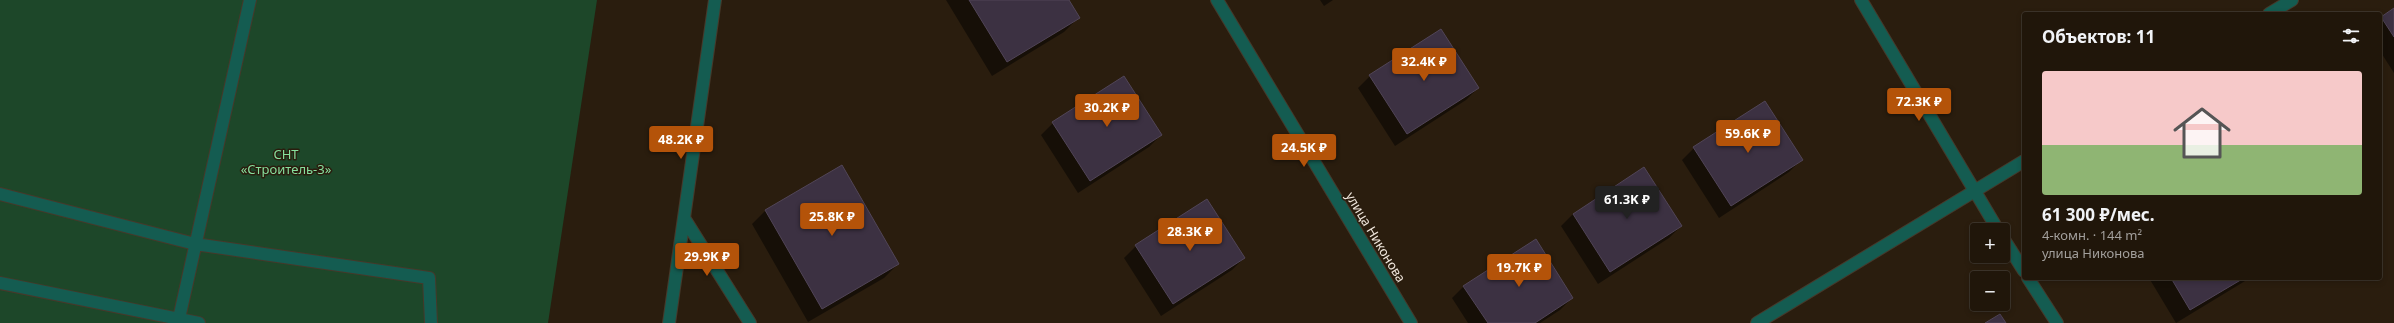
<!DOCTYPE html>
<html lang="ru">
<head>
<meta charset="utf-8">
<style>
	:root { --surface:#20160a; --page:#281f13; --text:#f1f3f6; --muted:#a29f9c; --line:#3d352b; --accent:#b45309 }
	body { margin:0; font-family:"Noto Sans",sans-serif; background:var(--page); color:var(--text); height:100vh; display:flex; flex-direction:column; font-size:15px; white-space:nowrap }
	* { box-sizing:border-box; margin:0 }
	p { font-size:13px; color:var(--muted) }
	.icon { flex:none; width:22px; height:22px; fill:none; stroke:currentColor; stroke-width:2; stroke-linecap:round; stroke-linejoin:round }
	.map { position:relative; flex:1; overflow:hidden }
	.sheet { position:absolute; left:2022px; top:12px; width:360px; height:268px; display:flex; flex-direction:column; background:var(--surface); border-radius:4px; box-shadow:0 2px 6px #0003,0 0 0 1px var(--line) }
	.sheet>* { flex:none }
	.buttons { position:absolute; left:1970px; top:223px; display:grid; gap:8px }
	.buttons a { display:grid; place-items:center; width:40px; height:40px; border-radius:4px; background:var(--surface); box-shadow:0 2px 6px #0003,0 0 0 1px var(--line); font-size:20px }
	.price { position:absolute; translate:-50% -34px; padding:0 9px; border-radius:4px; background:var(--accent); color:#fff; font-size:13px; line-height:26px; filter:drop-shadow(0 1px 2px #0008) }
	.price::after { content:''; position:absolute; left:50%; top:24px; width:12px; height:9px; margin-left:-6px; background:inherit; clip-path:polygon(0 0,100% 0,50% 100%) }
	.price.active { background:#222; color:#fff }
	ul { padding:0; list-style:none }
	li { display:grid; align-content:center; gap:8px; height:212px; padding:0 20px }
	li+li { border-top:1px solid var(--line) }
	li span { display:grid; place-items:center; height:124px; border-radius:4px; color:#555 }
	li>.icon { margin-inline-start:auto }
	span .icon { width:72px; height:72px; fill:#fffc; stroke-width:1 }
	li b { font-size:17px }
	h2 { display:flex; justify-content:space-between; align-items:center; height:48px; padding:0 20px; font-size:17px }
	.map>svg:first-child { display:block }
	.green { fill:#1d4729 }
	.shadow { fill:#0007 }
	.building { fill:#3c3142; stroke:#514557 }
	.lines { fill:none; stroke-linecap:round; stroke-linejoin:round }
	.minor-casing { stroke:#46392b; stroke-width:14 }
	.minor { stroke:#145c51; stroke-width:12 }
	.labels { text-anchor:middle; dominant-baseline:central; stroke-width:3; stroke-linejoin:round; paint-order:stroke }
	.park-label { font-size:13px; fill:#86de9c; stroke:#2a1d0e }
	.street-label { font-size:13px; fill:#f0e7dd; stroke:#2a1d0e }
</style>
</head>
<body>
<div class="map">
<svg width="2394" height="323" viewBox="0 0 2394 323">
	<rect width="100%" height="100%" fill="#2a1d0e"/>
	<path class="green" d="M0 0H597L548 323H0Z"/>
	<path class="shadow" d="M946 0H1068L1079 17 1064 32 992 76Z
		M1320 0H1333L1324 6Z
		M2394 10V73L2380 51V19Z
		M1370 76 1478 88 1466 100 1395 146 1358 88Z
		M1765 102 1801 160 1789 172 1719 218 1682 160 1694 148Z
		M1053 123 1161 135 1149 147 1078 193 1041 135Z
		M1644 168 1681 226 1669 238 1598 284 1561 226 1573 214Z
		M766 210 898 264 884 278 808 322 752 224Z
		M1136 246 1244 258 1232 270 1161 316 1124 258Z
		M2149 278H2250L2176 323Z
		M1464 286 1572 298 1560 310 1540 323H1468L1452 298Z"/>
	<path class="building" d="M969 0H1069L1080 18 1007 62Z
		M2394 8V37L2381 17Z
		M1441 29 1479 88 1407 134 1369 75Z
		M1124 76 1162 135 1090 181 1052 122Z
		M1765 101 1803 160 1731 206 1693 147Z
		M842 165 899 264 822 309 765 210Z
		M1644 167 1682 226 1610 272 1573 214Z
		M1207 199 1245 258 1173 304 1135 245Z
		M1536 239 1573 298 1535 323H1488L1463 286Z
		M2171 278H2244L2190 310Z
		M2000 314 2006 323H1985Z"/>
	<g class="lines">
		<g class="minor-casing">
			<path id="minor" d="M1217 0 1411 323
				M1861 0 1998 230
				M2269 14 2292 0
				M0 194 195 244 429 278 431 323
				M684 218 750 323
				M2003 238 2024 271
				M2028 278 2057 323
				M0 283 199 323
				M178 323 250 0
				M669 323 715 0
				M1757 323 2024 161"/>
		</g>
		<use href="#minor" class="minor"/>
	</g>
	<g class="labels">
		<g class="park-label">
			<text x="286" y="154">СНТ<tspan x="286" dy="15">«Строитель-3»</tspan></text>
		</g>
		<g class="street-label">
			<text transform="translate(1376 237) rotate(59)">улица Никонова</text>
		</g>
	</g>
</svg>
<div class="buttons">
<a>+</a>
<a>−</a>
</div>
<b class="price" style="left:1424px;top:82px">32.4K ₽</b>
<b class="price" style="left:1919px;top:122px">72.3K ₽</b>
<b class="price" style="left:1107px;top:128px">30.2K ₽</b>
<b class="price" style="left:1748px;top:154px">59.6K ₽</b>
<b class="price" style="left:681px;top:160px">48.2K ₽</b>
<b class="price" style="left:1304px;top:168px">24.5K ₽</b>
<b class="price active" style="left:1627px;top:220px">61.3K ₽</b>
<b class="price" style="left:832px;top:237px">25.8K ₽</b>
<b class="price" style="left:1190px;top:252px">28.3K ₽</b>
<b class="price" style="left:707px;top:277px">29.9K ₽</b>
<b class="price" style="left:1519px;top:288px">19.7K ₽</b>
<section class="sheet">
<h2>Объектов: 11<svg class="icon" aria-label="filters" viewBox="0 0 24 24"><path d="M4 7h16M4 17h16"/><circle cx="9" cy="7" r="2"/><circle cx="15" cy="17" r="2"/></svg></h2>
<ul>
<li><span style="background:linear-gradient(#f6c9c9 60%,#8fb573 0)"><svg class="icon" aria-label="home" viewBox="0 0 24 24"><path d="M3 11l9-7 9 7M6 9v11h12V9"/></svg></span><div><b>61 300 ₽/мес.</b><p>4-комн. · 144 m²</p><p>улица Никонова</p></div></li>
</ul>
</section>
</div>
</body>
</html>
